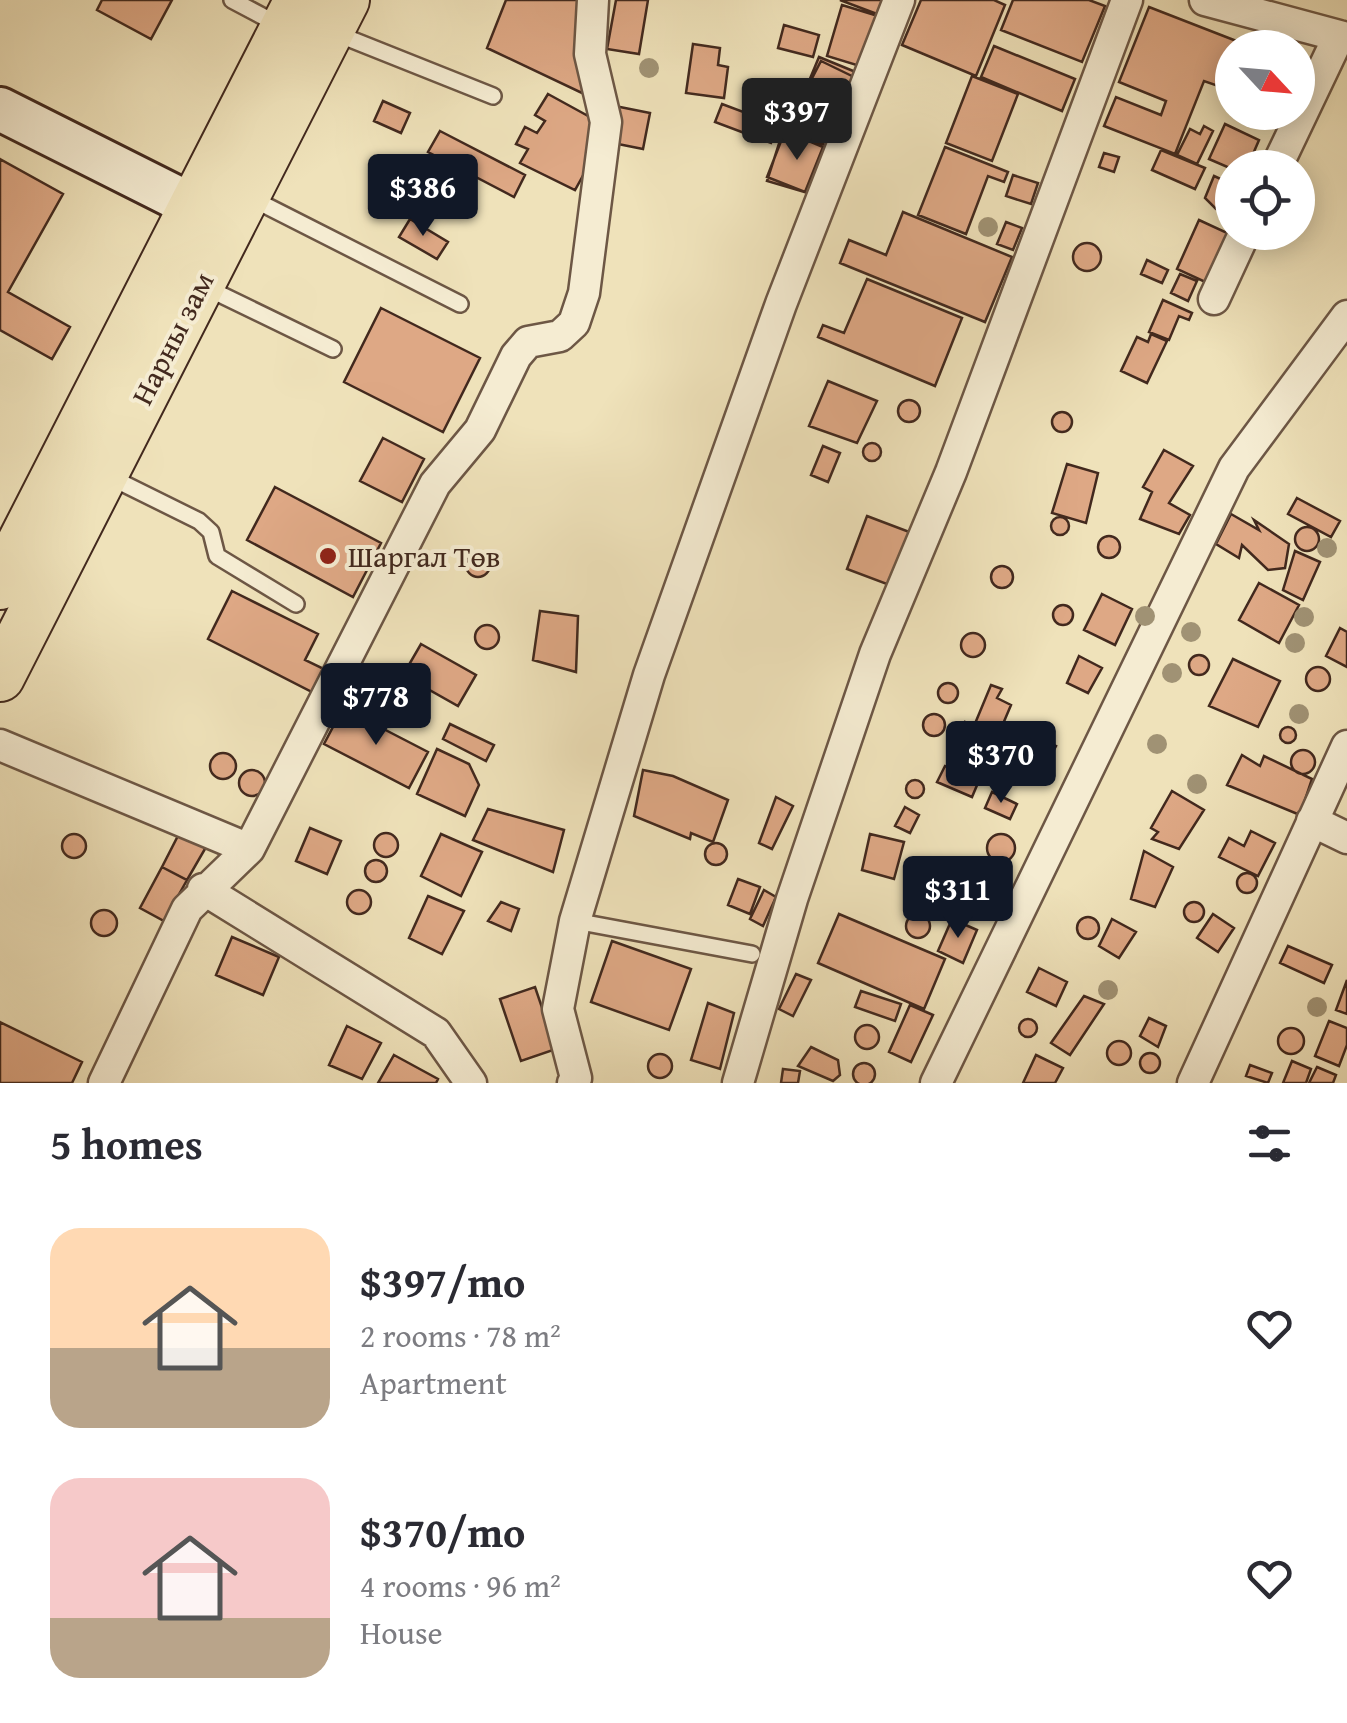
<!DOCTYPE html>
<html lang="en">
<head>
<meta charset="utf-8">
<style>
	:root { --surface:#fff; --page:#f2f2f3; --text:#2b2b33; --muted:#7c7c81; --accent:#111827 }
	body { margin:0; font-family:"Gentium Book Plus",serif; background:var(--page); color:var(--text); height:100vh; display:flex; flex-direction:column; font-size:38px; white-space:nowrap }
	* { box-sizing:border-box; margin:0 }
	p { font-size:32px; color:var(--muted) }
	.icon { flex:none; width:55px; height:55px; fill:none; stroke:currentColor; stroke-width:2; stroke-linecap:round; stroke-linejoin:round }
	.map { position:relative; height:1083px; overflow:hidden }
	.sheet { display:flex; flex-direction:column; background:var(--surface); flex:1 }
	.sheet>* { flex:none }
	.needle { width:65px; rotate:116deg }
	.buttons { position:absolute; left:1215px; top:30px; display:grid; gap:20px }
	.buttons a { display:grid; place-items:center; width:100px; height:100px; border-radius:50%; background:var(--surface); box-shadow:0 5px 25px #0003; font-size:50px }
	.price { position:absolute; translate:-50% -85px; padding:0 22px; border-radius:10px; background:var(--accent); color:#fff; font-size:32px; line-height:65px; filter:drop-shadow(0 2px 5px #0008) }
	.price::after { content:''; position:absolute; left:50%; top:60px; width:30px; height:22px; margin-left:-15px; background:inherit; clip-path:polygon(0 0,100% 0,50% 100%) }
	.price.active { background:#222; color:#fff }
	ul { padding:0; list-style:none }
	li { display:flex; align-items:center; gap:30px; height:250px; padding:0 50px }
	li span { display:grid; place-items:center; flex:none; width:280px; height:200px; border-radius:30px; color:#555 }
	li>.icon { margin-inline-start:auto }
	span .icon { width:120px; height:120px; fill:#fffc; stroke-width:1 }
	li b { font-size:42px }
	h2 { display:flex; justify-content:space-between; align-items:center; height:120px; padding:0 50px; font-size:42px }
	.map>svg:first-child { display:block }
	.building { fill:#dea885; stroke:#42291e; stroke-width:2.5 }
	.lines { fill:none; stroke-linecap:round; stroke-linejoin:round }
	.lane-casing { stroke:#6d5745; stroke-width:20 }
	.street-casing { stroke:#6d5745; stroke-width:35 }
	.secondary-casing { stroke:#42291e; stroke-width:48 }
	.primary-casing { stroke:#42291e; stroke-width:52 }
	.lane { stroke:#f5ecd2; stroke-width:15 }
	.street { stroke:#f5ecd2; stroke-width:30 }
	.secondary { stroke:#f5ecd2; stroke-width:42 }
	.primary { stroke:#efe2ba; stroke-width:48 }
	.tree { fill:#a09274 }
	.poi-dot { fill:#8f2418; stroke:#f5ecd2; stroke-width:4 }
	.labels { text-anchor:middle; dominant-baseline:central; stroke-width:8; stroke-linejoin:round; paint-order:stroke }
	.street-label { font-size:30px; fill:#42291e; stroke:#f5ecd2 }
	.poi-label { font-size:30px; fill:#42291e; stroke:#f5ecd2; text-anchor:start }
</style>
</head>
<body>
<div class="map">
<svg width="1347" height="1083" viewBox="0 0 1347 1083">
	<rect width="100%" height="100%" fill="#efe2ba"/>
	<filter id="stains"><feTurbulence type="fractalNoise" baseFrequency=".002" numOctaves="4"/><feColorMatrix values="0 0 0 0 .2 0 0 0 0 .09 0 0 0 0 .02 0 0 0 .5 -.17"/></filter>
	<radialGradient id="worn" r=".72"><stop offset=".6" stop-color="#630" stop-opacity="0"/><stop offset="1" stop-color="#630" stop-opacity=".3"/></radialGradient>
	<path class="building" d="M102 0H172L151 39 97 10Z
		M506 0H586L582 93 487 48Z
		M616 0H648L639 54 607 49Z
		M840 0H890L885 17Z
		M921 0H994L1005 5 976 76 902 45Z
		M1013 0H1089L1105 6 1082 62 1001 30Z
		M842 5 878 16 863 67 827 56Z
		M1149 7 1239 42 1232 48 1221 87 1204 81 1175 154 1104 126 1116 97 1161 115 1166 101 1119 82Z
		M784 25 819 35 813 57 778 48Z
		M693 44 720 48 718 65 728 67 724 98 686 93Z
		M994 46 1075 79 1062 111 981 77Z
		M819 57 863 75 842 121 822 113 827 103 804 93Z
		M821 61 858 79 843 108 806 90Z
		M972 76 1018 94 992 161 946 143Z
		M548 94 599 122 601 143 575 190 520 163 528 149 516 144 525 127 537 133 545 121 535 115Z
		M383 101 410 113 401 133 374 121Z
		M722 104 778 125 771 143 715 122Z
		M615 106 650 113 643 149 608 142Z
		M1225 124 1259 140 1247 168 1232 169 1209 159Z
		M1204 126 1213 131 1197 164 1177 155 1190 129 1200 134Z
		M440 131 525 175 514 197 428 152Z
		M783 131 826 145 811 194 767 181Z
		M785 131 823 147 805 192 767 177Z
		M945 147 1008 172 1004 182 988 176 966 234 918 215Z
		M1161 150 1205 168 1195 189 1152 170Z
		M1104 153 1119 157 1114 172 1099 167Z
		M0 159 63 194 8 292 70 327 52 359 0 330Z
		M1013 175 1038 183 1031 204 1006 196Z
		M1214 176 1232 184V217L1216 209 1205 198Z
		M903 212 1012 257 985 322 840 263 849 240 886 255Z
		M410 219 448 242 437 259 399 237Z
		M1199 220 1236 237 1214 286 1177 269Z
		M1006 222 1022 228 1013 250 997 244Z
		M1073 257a14 14 0 1 1 28 0a14 14 0 1 1-28 0Z
		M1147 260 1168 270 1162 283 1141 274Z
		M1180 274 1197 281 1188 301 1171 293Z
		M867 279 962 318 935 386 818 337 823 325 844 333Z
		M1163 300 1192 313 1189 320 1179 316 1169 340 1149 332Z
		M381 308 480 358 443 432 344 382Z
		M1151 334 1167 341 1147 383 1121 371 1137 337 1148 342Z
		M828 381 877 401 857 443 809 426Z
		M898 411a11 11 0 1 1 22 0a11 11 0 1 1-22 0Z
		M1052 422a10 10 0 1 1 20 0a10 10 0 1 1-20 0Z
		M383 438 424 459 402 502 360 481Z
		M863 452a9 9 0 1 1 18 0a9 9 0 1 1-18 0Z
		M823 446 840 453 828 482 811 475Z
		M1164 450 1193 466 1169 503 1190 515 1179 534 1140 519 1152 492 1143 487Z
		M1067 464 1098 473 1086 523 1052 513Z
		M275 487 381 543 353 597 247 540Z
		M1297 498 1340 521 1331 537 1288 514Z
		M1231 514 1259 530 1254 520 1289 544 1285 568 1268 570 1242 545 1239 558 1216 544Z
		M867 516 912 533 892 586 847 569Z
		M1051 526a9 9 0 1 1 18 0a9 9 0 1 1-18 0Z
		M1295 539a12 12 0 1 1 24 0a12 12 0 1 1-24 0Z
		M1098 547a11 11 0 1 1 22 0a11 11 0 1 1-22 0Z
		M1295 551 1320 562 1303 600 1283 590Z
		M466 565a12 12 0 1 1 24 0a12 12 0 1 1-24 0Z
		M991 577a11 11 0 1 1 22 0a11 11 0 1 1-22 0Z
		M1259 583 1299 605 1279 643 1239 620Z
		M232 591 318 634 305 660 324 669 312 692 208 639Z
		M1102 594 1132 609 1115 645 1084 630Z
		M1053 615a10 10 0 1 1 20 0a10 10 0 1 1-20 0Z
		M540 611 578 616 576 672 533 660Z
		M475 637a12 12 0 1 1 24 0a12 12 0 1 1-24 0Z
		M1340 628 1347 632V667L1326 656Z
		M961 645a12 12 0 1 1 24 0a12 12 0 1 1-24 0Z
		M421 644 476 675 458 706 403 675Z
		M1189 665a10 10 0 1 1 20 0a10 10 0 1 1-20 0Z
		M1079 656 1102 668 1088 693 1067 683Z
		M1233 659 1280 681 1258 727 1209 706Z
		M1306 679a12 12 0 1 1 24 0a12 12 0 1 1-24 0Z
		M938 693a10 10 0 1 1 20 0a10 10 0 1 1-20 0Z
		M991 685 1002 689 997 698 1011 705 972 797 937 782 945 766 953 769 966 742 960 736 965 722 974 726Z
		M399 703a13 13 0 1 1 26 0a13 13 0 1 1-26 0Z
		M343 708 428 752 409 788 324 744Z
		M923 725a11 11 0 1 1 22 0a11 11 0 1 1-22 0Z
		M450 724 494 745 486 761 443 739Z
		M1280 735a8 8 0 1 1 16 0a8 8 0 1 1-16 0Z
		M1027 731 1056 746 1038 779 1011 761Z
		M437 749 469 764 479 785 465 816 417 794Z
		M1291 762a12 12 0 1 1 24 0a12 12 0 1 1-24 0Z
		M210 766a13 13 0 1 1 26 0a13 13 0 1 1-26 0Z
		M1242 755 1260 766 1264 756 1312 779 1300 815 1227 785Z
		M643 770 673 776 728 800 713 842 691 833 690 839 634 816Z
		M239 783a13 13 0 1 1 26 0a13 13 0 1 1-26 0Z
		M906 789a9 9 0 1 1 18 0a9 9 0 1 1-18 0Z
		M1172 791 1204 810 1179 849 1152 839 1158 832 1151 828Z
		M992 792 1017 804 1010 819 985 808Z
		M776 797 793 806 772 849 759 843Z
		M905 807 919 815 910 833 895 826Z
		M488 809 564 830 553 872 473 840Z
		M182 828 209 842 187 880 162 867Z
		M310 828 341 841 327 874 296 861Z
		M1251 831 1275 843 1258 876 1219 857 1229 838 1244 846Z
		M374 845a12 12 0 1 1 24 0a12 12 0 1 1-24 0Z
		M441 834 482 852 461 896 421 876Z
		M870 834 904 842 894 879 862 870Z
		M987 848a14 14 0 1 1 28 0a14 14 0 1 1-28 0Z
		M62 846a12 12 0 1 1 24 0a12 12 0 1 1-24 0Z
		M705 854a11 11 0 1 1 22 0a11 11 0 1 1-22 0Z
		M1144 851 1173 867 1155 907 1131 899Z
		M965 858 995 871 981 904 951 891Z
		M365 871a11 11 0 1 1 22 0a11 11 0 1 1-22 0Z
		M914 875a12 12 0 1 1 24 0a12 12 0 1 1-24 0Z
		M162 867 187 880 164 921 140 908Z
		M1237 883a10 10 0 1 1 20 0a10 10 0 1 1-20 0Z
		M738 879 760 887 750 914 728 905Z
		M764 890 776 897 763 926 750 919Z
		M347 902a12 12 0 1 1 24 0a12 12 0 1 1-24 0Z
		M428 896 464 911 442 954 409 938Z
		M501 902 519 909 511 931 488 921Z
		M1184 912a10 10 0 1 1 20 0a10 10 0 1 1-20 0Z
		M91 923a13 13 0 1 1 26 0a13 13 0 1 1-26 0Z
		M839 914 945 959 924 1009 818 963Z
		M1213 914 1234 928 1218 952 1197 938Z
		M906 926a12 12 0 1 1 24 0a12 12 0 1 1-24 0Z
		M1077 928a11 11 0 1 1 22 0a11 11 0 1 1-22 0Z
		M952 919 977 930 963 963 938 951Z
		M1112 919 1136 932 1119 958 1099 946Z
		M232 937 279 957 263 995 216 975Z
		M612 941 691 969 669 1030 591 1002Z
		M1288 946 1332 965 1324 983 1280 963Z
		M1039 968 1067 982 1056 1006 1027 992Z
		M796 974 811 980 793 1016 779 1009Z
		M1347 980V1014L1336 1010Z
		M535 987 556 1049 521 1061 500 999Z
		M861 991 901 1004 895 1021 855 1007Z
		M1084 996 1104 1004 1070 1055 1051 1043Z
		M708 1003 734 1013 720 1069 691 1060Z
		M910 1005 933 1015 911 1062 889 1052Z
		M1149 1018 1166 1026 1158 1047 1140 1036Z
		M1019 1028a9 9 0 1 1 18 0a9 9 0 1 1-18 0Z
		M1329 1021 1347 1028V1045L1339 1066 1315 1056Z
		M0 1022 82 1062 72 1083H0Z
		M855 1037a12 12 0 1 1 24 0a12 12 0 1 1-24 0Z
		M347 1026 381 1043 362 1079 329 1065Z
		M1278 1041a13 13 0 1 1 26 0a13 13 0 1 1-26 0Z
		M1107 1053a12 12 0 1 1 24 0a12 12 0 1 1-24 0Z
		M811 1047 838 1060 840 1075 833 1081 798 1066Z
		M1140 1063a10 10 0 1 1 20 0a10 10 0 1 1-20 0Z
		M648 1066a12 12 0 1 1 24 0a12 12 0 1 1-24 0Z
		M394 1055 438 1079 436 1083H378Z
		M1036 1055 1063 1068 1055 1083H1023Z
		M1292 1061 1311 1069 1306 1083H1283Z
		M853 1074a11 11 0 1 1 22 0a11 11 0 1 1-22 0Z
		M1250 1065 1272 1073 1268 1083 1246 1076Z
		M1317 1067 1336 1075 1333 1083H1309Z
		M783 1069 800 1071 798 1083H781Z"/>
	<g class="lines">
		<g class="lane-casing">
			<path id="lane" d="M232 0 281 26
				M335 33 493 96
				M249 197 460 304
				M203 286 333 349
				M108 476 199 521 211 532 217 556 296 604
				M575 921 752 954"/>
		</g>
		<g class="street-casing">
			<path id="street" d="M1205 0 1347 38
				M1276 168 1339 36
				M1214 299 1245 232
				M0 745 249 849 187 909 104 1083
				M1312 821 1347 838
				M249 849 435 484 480 430 516 356 528 342 560 336 574 323 584 293 606 122 590 54 593 0
				M203 889 436 1033 471 1083
				M573 1083 576 1078 558 1009 575 921 649 675 781 304 899 0
				M738 1083 792 899 875 654 951 472 1127 0
				M936 1083 1234 468 1347 316
				M1193 1083 1347 746"/>
		</g>
		<g class="secondary-casing">
			<path id="secondary" d="M0 109 221 220"/>
		</g>
		<g class="primary-casing">
			<path id="primary" d="M0 585 299 0
				M0 677 345 0"/>
		</g>
		<use href="#lane" class="lane"/>
		<use href="#street" class="street"/>
		<use href="#secondary" class="secondary"/>
		<use href="#primary" class="primary"/>
	</g>
	<g class="tree">
		<circle cx="649" cy="68" r="10"/>
		<circle cx="988" cy="227" r="10"/>
		<circle cx="1327" cy="548" r="10"/>
		<circle cx="1145" cy="616" r="10"/>
		<circle cx="1304" cy="617" r="10"/>
		<circle cx="1191" cy="632" r="10"/>
		<circle cx="1295" cy="643" r="10"/>
		<circle cx="1172" cy="673" r="10"/>
		<circle cx="1299" cy="714" r="10"/>
		<circle cx="1157" cy="744" r="10"/>
		<circle cx="1197" cy="784" r="10"/>
		<circle cx="1108" cy="990" r="10"/>
		<circle cx="1317" cy="1007" r="10"/>
	</g>
	<circle class="poi-dot" cx="328" cy="556" r="10"/>
	<g class="labels">
		<g class="street-label">
			<text transform="translate(172 338) rotate(-63)">Нарны зам</text>
		</g>
		<g class="poi-label">
			<text x="348" y="556">Шаргал Төв</text>
		</g>
	</g>
	<rect width="100%" height="100%" filter="url(#stains)"/>
	<rect width="100%" height="100%" fill="url(#worn)"/>
</svg>
<div class="buttons">
<a><svg class="needle" viewBox="-14 -14 28 28"><path d="M0-13l5 13h-10z" fill="#e53935"/><path d="M0 13l5-13h-10z" fill="#7c7c81"/></svg></a>
<a><svg class="icon" aria-label="locate" viewBox="0 0 24 24"><circle cx="12" cy="12" r="6"/><path d="M12 2v4M12 18v4M2 12h4M18 12h4"/></svg></a>
</div>
<b class="price active" style="left:797px;top:163px">$397</b>
<b class="price" style="left:423px;top:239px">$386</b>
<b class="price" style="left:376px;top:748px">$778</b>
<b class="price" style="left:1001px;top:806px">$370</b>
<b class="price" style="left:958px;top:941px">$311</b>
</div>
<section class="sheet">
<h2>5 homes<svg class="icon" aria-label="filters" viewBox="0 0 24 24"><path d="M4 7h16M4 17h16"/><circle cx="9" cy="7" r="2"/><circle cx="15" cy="17" r="2"/></svg></h2>
<ul>
<li><span style="background:linear-gradient(#ffd9b3 60%,#b9a48a 0)"><svg class="icon" aria-label="home" viewBox="0 0 24 24"><path d="M3 11l9-7 9 7M6 9v11h12V9"/></svg></span><div><b>$397/mo</b><p>2 rooms · 78 m²</p><p>Apartment</p></div><svg class="icon" aria-label="heart" viewBox="0 0 24 24"><path d="M12 20l-8-8c-3-5 5-10 8-4 3-6 11-1 8 4z"/></svg></li>
<li><span style="background:linear-gradient(#f6c9c9 70%,#b9a48a 0)"><svg class="icon" aria-label="home" viewBox="0 0 24 24"><path d="M3 11l9-7 9 7M6 9v11h12V9"/></svg></span><div><b>$370/mo</b><p>4 rooms · 96 m²</p><p>House</p></div><svg class="icon" aria-label="heart" viewBox="0 0 24 24"><path d="M12 20l-8-8c-3-5 5-10 8-4 3-6 11-1 8 4z"/></svg></li>
</ul>
</section>
</body>
</html>
